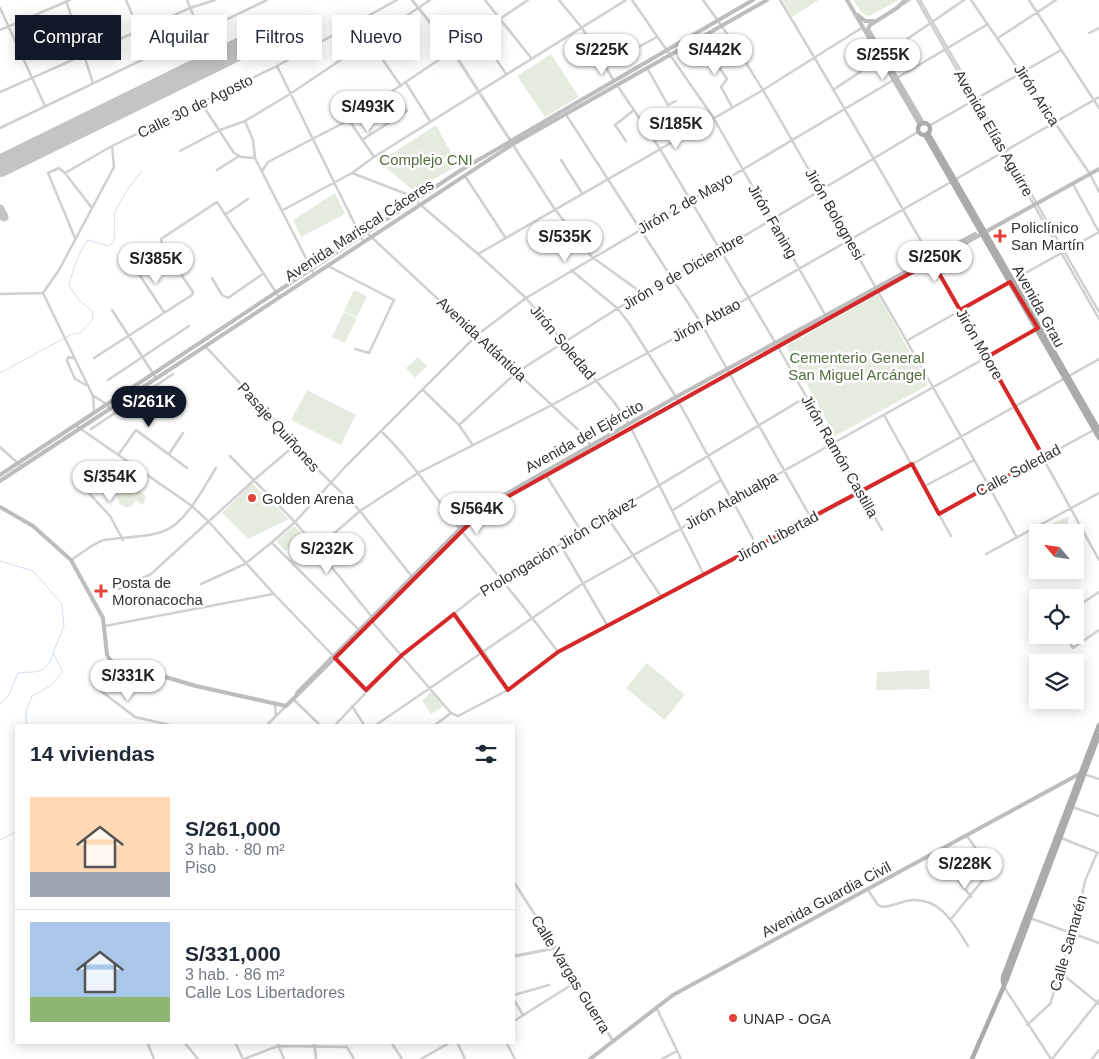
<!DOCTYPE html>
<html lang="es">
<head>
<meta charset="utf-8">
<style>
	:root { --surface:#fff; --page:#f2f2f3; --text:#1f2937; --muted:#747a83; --line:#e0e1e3; --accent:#111827 }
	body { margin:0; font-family:Helvetica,sans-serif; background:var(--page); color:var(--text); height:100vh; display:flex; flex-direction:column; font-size:19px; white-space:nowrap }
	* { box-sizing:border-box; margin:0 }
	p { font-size:16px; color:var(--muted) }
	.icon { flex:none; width:28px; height:28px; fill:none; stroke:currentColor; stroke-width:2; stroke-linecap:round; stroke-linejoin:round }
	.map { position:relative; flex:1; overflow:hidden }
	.side { position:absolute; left:15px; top:724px; width:500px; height:320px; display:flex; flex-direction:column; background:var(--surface); border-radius:0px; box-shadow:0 2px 12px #0003 }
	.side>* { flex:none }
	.hud { position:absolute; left:15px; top:15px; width:500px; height:45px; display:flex; gap:10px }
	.needle { width:32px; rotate:299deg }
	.tools { position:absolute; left:1029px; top:524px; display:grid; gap:10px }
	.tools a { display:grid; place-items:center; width:55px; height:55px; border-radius:0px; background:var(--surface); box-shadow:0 2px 12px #0003; font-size:25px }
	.price { position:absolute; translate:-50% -42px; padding:0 11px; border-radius:18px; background:#fff; color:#222; font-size:16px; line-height:32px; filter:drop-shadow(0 1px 2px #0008) }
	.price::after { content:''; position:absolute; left:50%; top:30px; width:15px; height:11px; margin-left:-8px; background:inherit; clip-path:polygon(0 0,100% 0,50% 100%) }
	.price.on { background:var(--accent); color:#fff }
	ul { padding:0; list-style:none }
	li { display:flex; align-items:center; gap:15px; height:125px; padding:0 15px }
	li+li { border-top:1px solid var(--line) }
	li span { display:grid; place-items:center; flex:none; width:140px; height:100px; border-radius:0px; color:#555 }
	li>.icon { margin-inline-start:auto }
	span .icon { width:60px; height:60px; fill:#fffc; stroke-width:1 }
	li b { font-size:21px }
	h2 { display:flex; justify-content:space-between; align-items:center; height:60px; padding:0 15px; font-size:21px }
	.tag { padding:0 18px; border-radius:0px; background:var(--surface); box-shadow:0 2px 12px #0003; font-size:18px; line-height:45px }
	.tag.on { background:var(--accent); color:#fff }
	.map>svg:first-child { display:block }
	.green { fill:#e5ecdf }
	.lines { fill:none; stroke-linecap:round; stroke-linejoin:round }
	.stream { stroke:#cfdfed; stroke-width:1 }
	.taxiway { stroke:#c4c4c4; stroke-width:9 }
	.runway { stroke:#c4c4c4; stroke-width:22 }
	.minor { stroke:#d0d0d0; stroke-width:2.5 }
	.tertiary { stroke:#d0d0d0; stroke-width:3 }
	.secondary { stroke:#bdbdbd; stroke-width:4 }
	.primary { stroke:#ababab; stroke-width:4.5 }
	.marked { fill:none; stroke:#d62828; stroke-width:4; stroke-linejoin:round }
	.poi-dot { fill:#e2413c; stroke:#fff; stroke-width:2 }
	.labels { text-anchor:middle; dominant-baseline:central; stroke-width:5; stroke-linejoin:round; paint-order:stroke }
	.street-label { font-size:15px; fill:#333; stroke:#fff }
	.park-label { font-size:15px; fill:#516f40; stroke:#fff }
	.poi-label { font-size:15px; fill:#333; stroke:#fff; text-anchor:start }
</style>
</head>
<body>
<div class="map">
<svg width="1099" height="1059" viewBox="0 0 1099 1059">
	<rect width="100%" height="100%" fill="#fff"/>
	<path class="green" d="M782 0H819L792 17Z
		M853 0H899L869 16 862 13Z
		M551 54 579 97 545 117 517 76Z
		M436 125 458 165 414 191 379 162Z
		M335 193 345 214 301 237 293 220Z
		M354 290 367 296 357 317 344 311Z
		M878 294 928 385 835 436 786 346Z
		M344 312 357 318 345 343 332 337Z
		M418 357 427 366 415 378 406 368Z
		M307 390 356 415 341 445 291 420Z
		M96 468 108 470 104 477 105 480H109L106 483 108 486H111L112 479C125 480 136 488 146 496L143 505 136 500 131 507H126L120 504 116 496 118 492 115 489 110 495 103 493 104 487 98 482 99 480 90 481 86 476 88 471 93 472Z
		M252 483 289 519 248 539 222 513Z
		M1069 516 1067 526 1055 532H1038L1037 540 1028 535Z
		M294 526 303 535 285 551 276 541Z
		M647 663 685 695 664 720 626 688Z
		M929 670 930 689 876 690 877 672Z
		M432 691 444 706 431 714 422 700Z"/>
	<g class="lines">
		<path class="stream" d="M0 373 72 334 80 333 92 320 93 312 79 300 69 285C73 270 79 251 88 240L108 246 114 242 115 211 127 190 142 171
			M0 561 33 571 62 604 64 626 53 653 63 672 50 686 32 696 26 711V721L29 725
			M0 704 9 695 18 673C37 671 46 675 53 654
			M0 840 16 832"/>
		<path class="taxiway" d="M0 209 4 217"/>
		<path class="runway" d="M0 166 243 47"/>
		<path class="minor" d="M66 0 93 83
			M126 0 150 56
			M187 0 201 33
			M485 0 532 59
			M559 0 582 28 614 81
			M632 0 713 117 826 316
			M703 0C757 72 799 154 844 232 902 334 962 435 1017 538
			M780 0C891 184 996 372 1099 560
			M917 0 1099 319
			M920 0 1099 312
			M971 0 1090 174 1099 192
			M1029 0 1099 108
			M902 5 910 0
			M0 8 45 106
			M357 23 401 86
			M0 30 70 0
			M1089 33 1099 28
			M998 38 1056 0
			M700 39 727 79 721 87 732 107
			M490 50 506 74
			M884 55 964 0
			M605 65 657 37
			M277 66 363 241
			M647 68 668 105 676 101
			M406 83 430 121
			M617 85 660 149 775 342
			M833 90 881 58
			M0 92 190 8 215 0
			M202 104 234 153 241 157 255 158 314 274
			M565 113 701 323 811 518
			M349 120 374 157
			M245 121 253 140 255 158
			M929 126 1061 50
			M0 128 267 0
			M362 140 407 111 393 91
			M626 141 615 125 634 110
			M513 145 554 208 592 257 642 293
			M180 151 220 130 245 121 290 94 430 0
			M561 160 582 193
			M217 170 239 156
			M262 171 268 162 349 120 528 0
			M65 173 92 208
			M352 173 409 195 478 254 526 298 614 402 629 424
			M465 176 505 237
			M956 179 1099 97
			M1073 184 1099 232
			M283 210 352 173 374 157 626 0
			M226 214 248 199
			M367 233 587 438 590 446
			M74 243 75 238 48 173 59 168 65 173 112 146 277 66 397 0
			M478 254 763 90 863 27
			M148 258 135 268 164 312
			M328 266 394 300 369 353 355 349
			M571 270 617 308 629 323 676 397 757 546
			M212 278 222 295 228 298 264 273
			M1013 280 1099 232
			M43 293 59 270 114 167 112 146
			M43 293 93 396 94 412
			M0 294 43 293
			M112 310 156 378
			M908 340 1009 283
			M205 346 280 426 294 446 360 511 413 578
			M778 347 882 530
			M73 358 68 357 67 361 75 379 86 385
			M94 358 192 295 193 292 163 248 161 239 217 202 279 297
			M108 380 189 326
			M423 390 459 425 472 444
			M94 396 106 404 110 409
			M884 415 951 536
			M75 425 192 506 209 522 274 594 366 690
			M459 425 517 372 642 293 719 251 918 132
			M631 428 704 575
			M91 429 173 374
			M381 431C412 461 434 496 460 529 493 570 527 609 558 652
			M0 447 22 467
			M169 454 183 433
			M118 455 136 430 187 468
			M230 456 295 522 372 617 374 624 451 713 458 716 508 690 558 652 861 493 1099 359
			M546 475 581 531
			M77 480 110 516 123 540
			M925 486 974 460
			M673 510 721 480
			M939 514 1094 430
			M607 517 661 596
			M272 543 360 631
			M560 544 607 625
			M317 548 360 511 418 473 552 405 748 298 951 182
			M986 554 1099 493
			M71 560C81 554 93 543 104 540 124 536 159 539 176 524 193 509 204 487 216 468
			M201 584 245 564 271 543 295 522 345 467 477 335 526 298 988 24
			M119 589 151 574 254 480 294 446
			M1075 608 1099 592
			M454 614 484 652 508 690
			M105 626 273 594
			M1065 635 1073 648 1099 630
			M115 663 100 687 101 691 135 717 170 725
			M275 704 276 716
			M352 706 364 725
			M267 725 285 707
			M335 725 402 655 480 593 806 397
			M376 725 582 584 1037 329
			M435 725 451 713
			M1084 774 1099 779
			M1072 807 1099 816
			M1061 838 1099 853
			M938 852 971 897
			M514 882 556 948
			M868 890 878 905 883 907C891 906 899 903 906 901 938 894 954 923 968 946
			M1030 918 1099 943
			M951 919 991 870 967 836
			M1061 973 1099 1004
			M1004 987 1051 1059
			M514 995 549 985
			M514 1000 523 1015
			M657 1009 681 1059
			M514 1021 576 982
			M1027 1025 1050 1004 1073 934 1085 881 1097 853
			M147 1042 154 1059
			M184 1042 198 1059
			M235 1042 243 1059
			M277 1042 284 1059
			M391 1042 402 1059
			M457 1042 465 1059
			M506 1042 515 1059
			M244 1059 278 1046 347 1047 354 1059
			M421 1059 451 1042
			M662 1059 677 1051
			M1052 1059 1099 1000
			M1092 1059 1099 1050"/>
		<path class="tertiary" d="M412 0 452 50 512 143
			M293 699 320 725
			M514 954 515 956 556 948 613 1041
			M314 1042 316 1059"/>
		<path class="secondary" d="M847 0 920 125
			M905 0 897 8 870 25 868 29 923 123
			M858 15 865 21H873
			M0 475 461 170 753 0
			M0 481 513 144 767 0
			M0 507 33 526 71 560 103 618 107 655 111 661 196 686 286 706 474 519 498 502 1099 169
			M297 693 460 529 490 503 676 397 975 234
			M590 1059 673 995 1081 773"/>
		<path class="primary" d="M918 129a6 6 0 1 1 12 0a6 6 0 1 1-12 0Z
			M928 133 1099 430
			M925 135 1099 438
			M1003 983V977L1099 725
			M972 1059 1007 979 1099 735"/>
	</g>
	<path class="marked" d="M932 261 960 310 1010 282 1038 328 987 357 1043 456 939 514 912 464 558 652 508 690 454 614 402 655 366 690 335 658 474 519 498 502Z"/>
	<g class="poi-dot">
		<path d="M997.5 228.5h5v5h5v5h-5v5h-5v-5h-5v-5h5z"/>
		<circle cx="252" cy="498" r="5"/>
		<path d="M98.5 583.5h5v5h5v5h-5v5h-5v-5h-5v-5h5z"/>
		<circle cx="733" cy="1018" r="5"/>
	</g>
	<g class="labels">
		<g class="street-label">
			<text transform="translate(1037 95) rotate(57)">Jirón Arica</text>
			<text transform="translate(195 106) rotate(-26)">Calle 30 de Agosto</text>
			<text transform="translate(994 133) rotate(60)">Avenida Elías Aguirre</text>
			<text transform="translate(685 203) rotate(-30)">Jirón 2 de Mayo</text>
			<text transform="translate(835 214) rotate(60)">Jirón Bolognesi</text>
			<text transform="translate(773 221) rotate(60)">Jirón Faning</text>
			<text transform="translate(359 230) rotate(-33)">Avenida Mariscal Cáceres</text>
			<text transform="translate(683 271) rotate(-30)">Jirón 9 de Diciembre</text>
			<text transform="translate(1039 306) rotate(61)">Avenida Grau</text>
			<text transform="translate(706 320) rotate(-28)">Jirón Abtao</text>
			<text transform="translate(482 339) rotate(43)">Avenida Atlántida</text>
			<text transform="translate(563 342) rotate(50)">Jirón Soledad</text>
			<text transform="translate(980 344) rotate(60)">Jirón Moore</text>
			<text transform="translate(279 427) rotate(48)">Pasaje Quiñones</text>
			<text transform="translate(584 436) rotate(-29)">Avenida del Ejército</text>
			<text transform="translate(840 456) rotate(60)">Jirón Ramón Castilla</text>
			<text transform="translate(1018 470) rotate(-28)">Calle Soledad</text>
			<text transform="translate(731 500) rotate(-29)">Jirón Atahualpa</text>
			<text transform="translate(777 536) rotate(-28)">Jirón Libertad</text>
			<text transform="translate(558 546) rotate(-31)">Prolongación Jirón Chávez</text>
			<text transform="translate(826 899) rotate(-28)">Avenida Guardia Civil</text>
			<text transform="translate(1068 943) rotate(-74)">Calle Samarén</text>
			<text transform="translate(571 974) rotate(58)">Calle Vargas Guerra</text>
		</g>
		<g class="park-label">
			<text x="426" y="159">Complejo CNI</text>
			<text x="857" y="357">Cementerio General<tspan x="857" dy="17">San Miguel Arcángel</tspan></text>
		</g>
		<g class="poi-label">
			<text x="1011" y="227">Policlínico<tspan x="1011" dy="17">San Martín</tspan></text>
			<text x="262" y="498">Golden Arena</text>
			<text x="112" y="582">Posta de<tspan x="112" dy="17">Moronacocha</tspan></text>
			<text x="743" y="1018">UNAP - OGA</text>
		</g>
	</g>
</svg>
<div class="tools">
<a><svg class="needle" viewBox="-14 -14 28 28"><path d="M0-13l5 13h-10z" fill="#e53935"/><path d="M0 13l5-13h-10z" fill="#747a83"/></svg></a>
<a><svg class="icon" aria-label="locate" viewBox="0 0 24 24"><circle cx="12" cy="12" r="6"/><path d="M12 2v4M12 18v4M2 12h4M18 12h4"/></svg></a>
<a><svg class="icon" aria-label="layers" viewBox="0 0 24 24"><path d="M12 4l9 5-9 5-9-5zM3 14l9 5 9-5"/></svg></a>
</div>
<b class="price" style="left:602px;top:76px">S/225K</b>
<b class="price" style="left:715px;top:76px">S/442K</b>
<b class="price" style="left:883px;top:81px">S/255K</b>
<b class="price" style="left:368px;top:133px">S/493K</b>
<b class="price" style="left:676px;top:150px">S/185K</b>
<b class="price" style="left:565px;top:263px">S/535K</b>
<b class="price" style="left:935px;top:283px">S/250K</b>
<b class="price" style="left:156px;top:285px">S/385K</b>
<b class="price on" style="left:149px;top:428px">S/261K</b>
<b class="price" style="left:110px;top:503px">S/354K</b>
<b class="price" style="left:477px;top:535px">S/564K</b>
<b class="price" style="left:327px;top:575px">S/232K</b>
<b class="price" style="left:128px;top:702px">S/331K</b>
<b class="price" style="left:965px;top:890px">S/228K</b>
<div class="hud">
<a class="tag on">Comprar</a>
<a class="tag">Alquilar</a>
<a class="tag">Filtros</a>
<a class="tag">Nuevo</a>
<a class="tag">Piso</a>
</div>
<section class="side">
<h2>14 viviendas<svg class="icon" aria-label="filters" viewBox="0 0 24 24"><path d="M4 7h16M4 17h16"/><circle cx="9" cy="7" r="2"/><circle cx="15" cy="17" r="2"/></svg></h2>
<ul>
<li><span style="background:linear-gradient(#ffd9b3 75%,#9aa5b1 0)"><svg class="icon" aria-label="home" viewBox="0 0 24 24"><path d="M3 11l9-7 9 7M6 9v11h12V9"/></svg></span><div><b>S/261,000</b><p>3 hab. · 80 m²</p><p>Piso</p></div></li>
<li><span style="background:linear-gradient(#a9c7e8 75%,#8fb573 0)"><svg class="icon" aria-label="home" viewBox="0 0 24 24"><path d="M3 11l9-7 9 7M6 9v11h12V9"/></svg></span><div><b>S/331,000</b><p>3 hab. · 86 m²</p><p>Calle Los Libertadores</p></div></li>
</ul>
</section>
</div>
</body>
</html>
